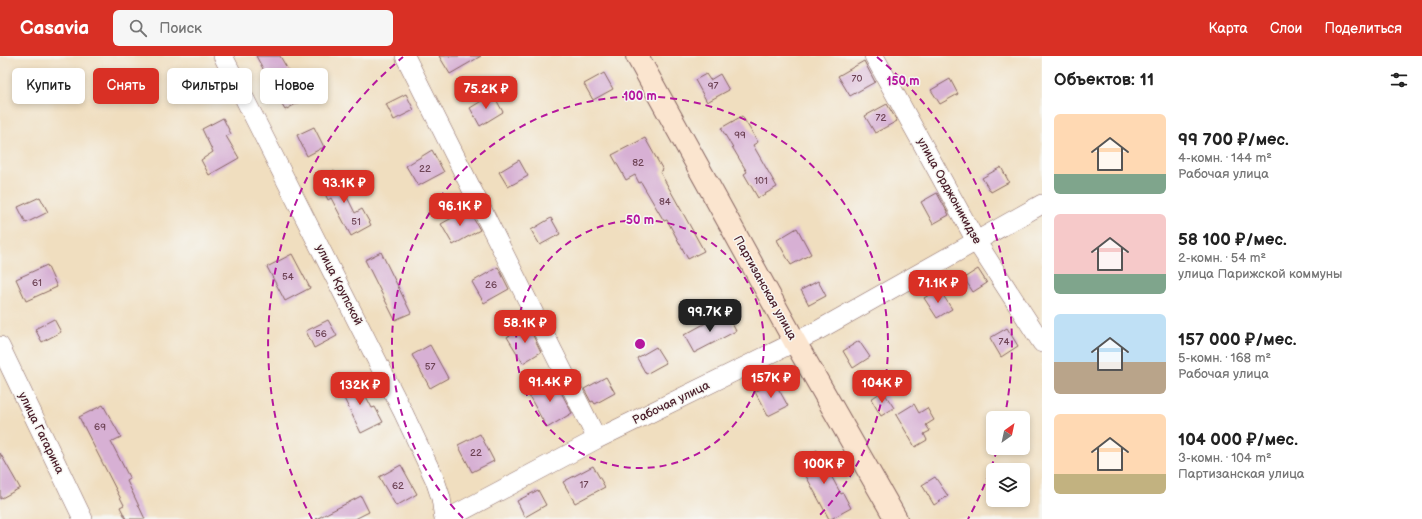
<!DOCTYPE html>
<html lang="ru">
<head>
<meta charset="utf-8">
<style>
	:root { --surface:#fff; --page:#f6f6f6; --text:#222; --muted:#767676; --accent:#d93025 }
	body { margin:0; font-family:"Balsamiq Sans",sans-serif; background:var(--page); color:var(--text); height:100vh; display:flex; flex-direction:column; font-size:15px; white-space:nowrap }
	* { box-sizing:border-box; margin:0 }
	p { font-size:13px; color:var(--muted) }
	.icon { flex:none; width:22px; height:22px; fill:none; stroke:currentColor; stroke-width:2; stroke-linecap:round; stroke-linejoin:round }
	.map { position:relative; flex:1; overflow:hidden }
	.side { display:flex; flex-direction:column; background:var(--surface); width:380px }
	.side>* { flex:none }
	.guide { position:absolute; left:12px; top:12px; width:380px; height:36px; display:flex; gap:8px }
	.needle { width:26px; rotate:33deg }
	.tools { position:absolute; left:986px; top:355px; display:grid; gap:8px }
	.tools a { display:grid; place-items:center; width:44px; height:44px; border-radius:6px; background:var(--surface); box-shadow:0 2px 6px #0003; font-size:20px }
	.price { position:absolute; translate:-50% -34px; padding:0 9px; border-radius:8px; background:var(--accent); color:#fff; font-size:13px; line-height:26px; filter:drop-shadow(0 1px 2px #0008) }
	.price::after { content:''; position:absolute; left:50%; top:24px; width:12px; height:9px; margin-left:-6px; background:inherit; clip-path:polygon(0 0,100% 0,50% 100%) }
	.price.current { background:#222; color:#fff }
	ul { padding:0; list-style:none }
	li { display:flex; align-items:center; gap:12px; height:100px; padding:0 12px }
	li span { display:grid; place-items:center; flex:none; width:112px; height:80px; border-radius:6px; color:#555 }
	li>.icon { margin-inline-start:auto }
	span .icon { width:48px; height:48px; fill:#fffc; stroke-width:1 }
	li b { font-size:17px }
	h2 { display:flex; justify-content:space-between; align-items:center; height:48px; padding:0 12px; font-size:17px }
	.pill { padding:0 14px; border-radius:6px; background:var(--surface); box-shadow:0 2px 6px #0003; font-size:14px; line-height:36px }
	.pill.current { background:var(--accent); color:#fff }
	header { display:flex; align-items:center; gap:24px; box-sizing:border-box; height:56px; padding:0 20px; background:var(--accent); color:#fff }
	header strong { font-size:19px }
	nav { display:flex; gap:22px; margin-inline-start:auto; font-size:14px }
	.search { width:280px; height:36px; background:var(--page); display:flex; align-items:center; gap:10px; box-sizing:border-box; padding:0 14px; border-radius:6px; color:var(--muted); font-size:15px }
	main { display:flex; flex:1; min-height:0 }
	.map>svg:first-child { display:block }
	.building { fill:#d7b0d4 }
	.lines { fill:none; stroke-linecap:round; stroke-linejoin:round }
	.street-casing { stroke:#84625f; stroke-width:20 }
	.secondary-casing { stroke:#84625f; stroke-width:24 }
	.street { stroke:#fff; stroke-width:19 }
	.secondary { stroke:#fbe5cf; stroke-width:22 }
	.ring { fill:none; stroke:#b5179e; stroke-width:2; stroke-dasharray:7 5 }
	.labels { text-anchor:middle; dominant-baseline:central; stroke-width:3; stroke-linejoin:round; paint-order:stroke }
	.number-label { font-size:10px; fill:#6d4355 }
	.street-label { font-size:12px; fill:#4a1f2b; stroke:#f6f6f2 }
	.centre { fill:#b5179e; stroke:#f6f6f2; stroke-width:2 }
	.ring-label { font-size:12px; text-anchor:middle; font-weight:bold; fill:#b5179e; stroke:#f6f6f2; stroke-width:3; stroke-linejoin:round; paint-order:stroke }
</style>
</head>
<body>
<header>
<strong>Casavia</strong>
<div class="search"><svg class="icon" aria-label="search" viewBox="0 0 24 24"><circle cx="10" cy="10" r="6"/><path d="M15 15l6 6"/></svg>Поиск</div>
<nav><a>Карта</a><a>Слои</a><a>Поделиться</a></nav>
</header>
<main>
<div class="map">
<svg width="1042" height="463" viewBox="0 0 1042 463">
	<rect width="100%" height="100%" fill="#f6f6f2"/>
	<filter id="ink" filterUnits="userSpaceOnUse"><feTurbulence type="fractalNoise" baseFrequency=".025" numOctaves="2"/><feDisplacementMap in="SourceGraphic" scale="8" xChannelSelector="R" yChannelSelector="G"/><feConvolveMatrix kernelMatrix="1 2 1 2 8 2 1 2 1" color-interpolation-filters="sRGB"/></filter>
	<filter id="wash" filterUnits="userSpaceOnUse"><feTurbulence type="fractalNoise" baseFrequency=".012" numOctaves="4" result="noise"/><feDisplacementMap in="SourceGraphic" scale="16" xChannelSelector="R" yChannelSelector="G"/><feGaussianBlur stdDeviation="0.9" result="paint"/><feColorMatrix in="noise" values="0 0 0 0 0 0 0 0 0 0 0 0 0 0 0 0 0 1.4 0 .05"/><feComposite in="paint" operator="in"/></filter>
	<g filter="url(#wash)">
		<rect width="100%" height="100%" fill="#f0debf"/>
		<g id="blocks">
			<path class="building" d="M256 0H280L305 43 285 54 276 39 277 38Z
				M439 0H481L450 18Z
				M864 5 875 26 850 40 838 20Z
				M202 13 210 28 189 39 181 24Z
				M604 17 613 33 593 44 584 28Z
				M706 18 710 24 720 18 729 34 707 46 695 24Z
				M950 23 958 38 940 48 931 34Z
				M406 38 414 54 394 64 386 48Z
				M493 38 503 56 480 70 470 52Z
				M887 48 897 65 875 77 865 60Z
				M742 60 758 86 753 89 777 131 758 142 744 118 747 116 721 72Z
				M223 62 231 78 226 80 239 102 209 119 201 104 213 96 202 73Z
				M314 71 324 91 307 100 297 79Z
				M645 82 663 114 660 116 704 195 688 203 667 164 664 165 641 126 639 127 635 119 626 124 612 99Z
				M432 94 444 116 418 130 406 110Z
				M519 104 528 120 508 131 499 116Z
				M1001 111 1009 126 991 136 982 122Z
				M334 115 355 157 362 153 371 169 351 180 331 142 328 144 318 123Z
				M937 137 949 159 933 168 921 146Z
				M40 141 48 156 26 167 18 151Z
				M468 153 480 174 453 189 441 168Z
				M551 162 560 178 540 189 531 174Z
				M797 172 811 198 791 209 777 184Z
				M381 196 411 257 395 264 365 204Z
				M292 198 310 232 285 245 267 211Z
				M47 209 57 231 26 245 16 223Z
				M498 211 509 233 484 247 472 226Z
				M978 213 987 227 973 236 964 222Z
				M818 225 826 240 809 249 801 234Z
				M939 233 952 253 937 262 924 242Z
				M726 256 736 275 694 297 684 279Z
				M54 263 61 276 42 286 35 273Z
				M328 264 337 280 314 292 306 275Z
				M528 269 541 296 523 307 507 281Z
				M1007 272 1018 290 1001 301 990 282Z
				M859 285 870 301 853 312 843 295Z
				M430 289 448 322 430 332 412 299Z
				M656 291 666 307 646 318 637 302Z
				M356 321 372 352 375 351 383 366 361 377 338 330Z
				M606 321 615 337 595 348 593 345 591 346 584 333Z
				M554 323 572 357 547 372 528 338Z
				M774 325 788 350 768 360 755 336Z
				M883 335 894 352 881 360 871 343Z
				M914 348 919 357 927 352 934 364 926 369 930 375 924 378 927 384 915 391 896 359Z
				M103 349 121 381 111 386 130 423 127 425 145 463H126L120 451 124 449 79 361Z
				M480 378 494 405 472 416 458 389Z
				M817 394 841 438 843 437 851 452 831 463H829L798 405Z
				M0 397 20 432 0 443Z
				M401 409 417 438 396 450 379 421Z
				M593 410 605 431 575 447 563 426Z
				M935 421 948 440 934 449 922 429Z
				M538 434 546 449 525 461 517 445Z
				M361 440 369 456 355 463H316Z"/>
		</g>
	</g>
	<g filter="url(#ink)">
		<use href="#blocks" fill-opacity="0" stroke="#84625f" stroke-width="1"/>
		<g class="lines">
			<g class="street-casing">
				<path id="street" d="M223 0 403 356 435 424 441 442 444 463
					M405 0 597 383
					M874 0 976 185 1042 287
					M0 290 83 463
					M447 463 597 383 815 276 1042 148"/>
			</g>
			<g class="secondary-casing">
				<path id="secondary" d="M637 0 795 286 896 463"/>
			</g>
			<use href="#street" class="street"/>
			<use href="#secondary" class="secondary"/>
		</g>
	</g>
	<g class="ring">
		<circle cx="640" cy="288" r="124"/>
		<path d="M463 462A248 248 0 1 1 817 462"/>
		<path d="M997 394A372 372 0 0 1 968 463M312 463A372 372 0 0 1 403 1M877 1A372 372 0 0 1 1005 359"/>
	</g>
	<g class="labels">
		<g class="number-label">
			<text x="857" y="23">70</text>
			<text x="713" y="30">97</text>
			<text x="881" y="62">72</text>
			<text x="740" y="79">99</text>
			<text x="638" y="107">82</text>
			<text x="425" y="113">22</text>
			<text x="761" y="125">101</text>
			<text x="665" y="146">84</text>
			<text x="356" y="166">51</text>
			<text x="288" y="221">54</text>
			<text x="37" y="227">61</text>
			<text x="491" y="229">26</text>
			<text x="321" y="278">56</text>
			<text x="1004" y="286">74</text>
			<text x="430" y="311">57</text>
			<text x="100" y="371">69</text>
			<text x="476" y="397">22</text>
			<text x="584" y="429">17</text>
			<text x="398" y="430">62</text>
		</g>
		<g class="street-label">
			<text transform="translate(949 135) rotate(61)">улица Орджоникидзе</text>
			<text transform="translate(339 229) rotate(63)">улица Крупской</text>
			<text transform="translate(765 232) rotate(61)">Партизанская улица</text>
			<text transform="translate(671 347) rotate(-26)">Рабочая улица</text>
			<text transform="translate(41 377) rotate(64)">улица Гагарина</text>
		</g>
	</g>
	<circle cx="640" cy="288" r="6" class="centre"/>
	<g class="ring-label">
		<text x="903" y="29">150 m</text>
		<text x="640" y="44">100 m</text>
		<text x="640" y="168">50 m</text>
	</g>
</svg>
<div class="tools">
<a><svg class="needle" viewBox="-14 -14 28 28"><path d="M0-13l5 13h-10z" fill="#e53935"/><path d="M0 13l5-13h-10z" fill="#767676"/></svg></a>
<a><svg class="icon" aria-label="layers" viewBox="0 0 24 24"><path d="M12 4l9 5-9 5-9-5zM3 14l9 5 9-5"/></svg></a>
</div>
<b class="price" style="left:486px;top:54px">75.2K ₽</b>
<b class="price" style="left:344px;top:148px">93.1K ₽</b>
<b class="price" style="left:460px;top:171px">96.1K ₽</b>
<b class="price" style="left:938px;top:248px">71.1K ₽</b>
<b class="price current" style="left:710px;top:277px">99.7K ₽</b>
<b class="price" style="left:525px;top:288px">58.1K ₽</b>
<b class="price" style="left:771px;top:343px">157K ₽</b>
<b class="price" style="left:550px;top:347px">91.4K ₽</b>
<b class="price" style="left:882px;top:348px">104K ₽</b>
<b class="price" style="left:360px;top:350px">132K ₽</b>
<b class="price" style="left:824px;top:429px">100K ₽</b>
<div class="guide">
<a class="pill">Купить</a>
<a class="pill current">Снять</a>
<a class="pill">Фильтры</a>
<a class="pill">Новое</a>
</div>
</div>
<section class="side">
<h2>Объектов: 11<svg class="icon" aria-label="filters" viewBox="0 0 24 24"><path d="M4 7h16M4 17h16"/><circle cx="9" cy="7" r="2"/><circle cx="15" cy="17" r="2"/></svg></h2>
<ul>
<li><span style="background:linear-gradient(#ffd9b3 75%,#7fa58c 0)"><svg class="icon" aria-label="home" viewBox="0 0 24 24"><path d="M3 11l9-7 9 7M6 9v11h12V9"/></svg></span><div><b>99 700 ₽/мес.</b><p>4-комн. · 144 m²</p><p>Рабочая улица</p></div></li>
<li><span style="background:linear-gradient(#f6c9c9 75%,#7fa58c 0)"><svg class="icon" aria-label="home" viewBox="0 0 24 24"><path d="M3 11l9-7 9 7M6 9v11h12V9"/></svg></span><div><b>58 100 ₽/мес.</b><p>2-комн. · 54 m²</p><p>улица Парижской коммуны</p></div></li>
<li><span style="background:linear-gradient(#bfe0f5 60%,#b9a48a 0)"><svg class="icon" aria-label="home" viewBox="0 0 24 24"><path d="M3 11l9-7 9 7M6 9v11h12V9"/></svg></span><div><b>157 000 ₽/мес.</b><p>5-комн. · 168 m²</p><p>Рабочая улица</p></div></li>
<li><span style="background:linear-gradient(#ffd9b3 75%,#c2b280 0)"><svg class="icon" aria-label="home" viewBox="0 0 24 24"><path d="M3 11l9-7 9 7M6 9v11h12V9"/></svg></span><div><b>104 000 ₽/мес.</b><p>3-комн. · 104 m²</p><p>Партизанская улица</p></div></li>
</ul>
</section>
</main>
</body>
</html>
